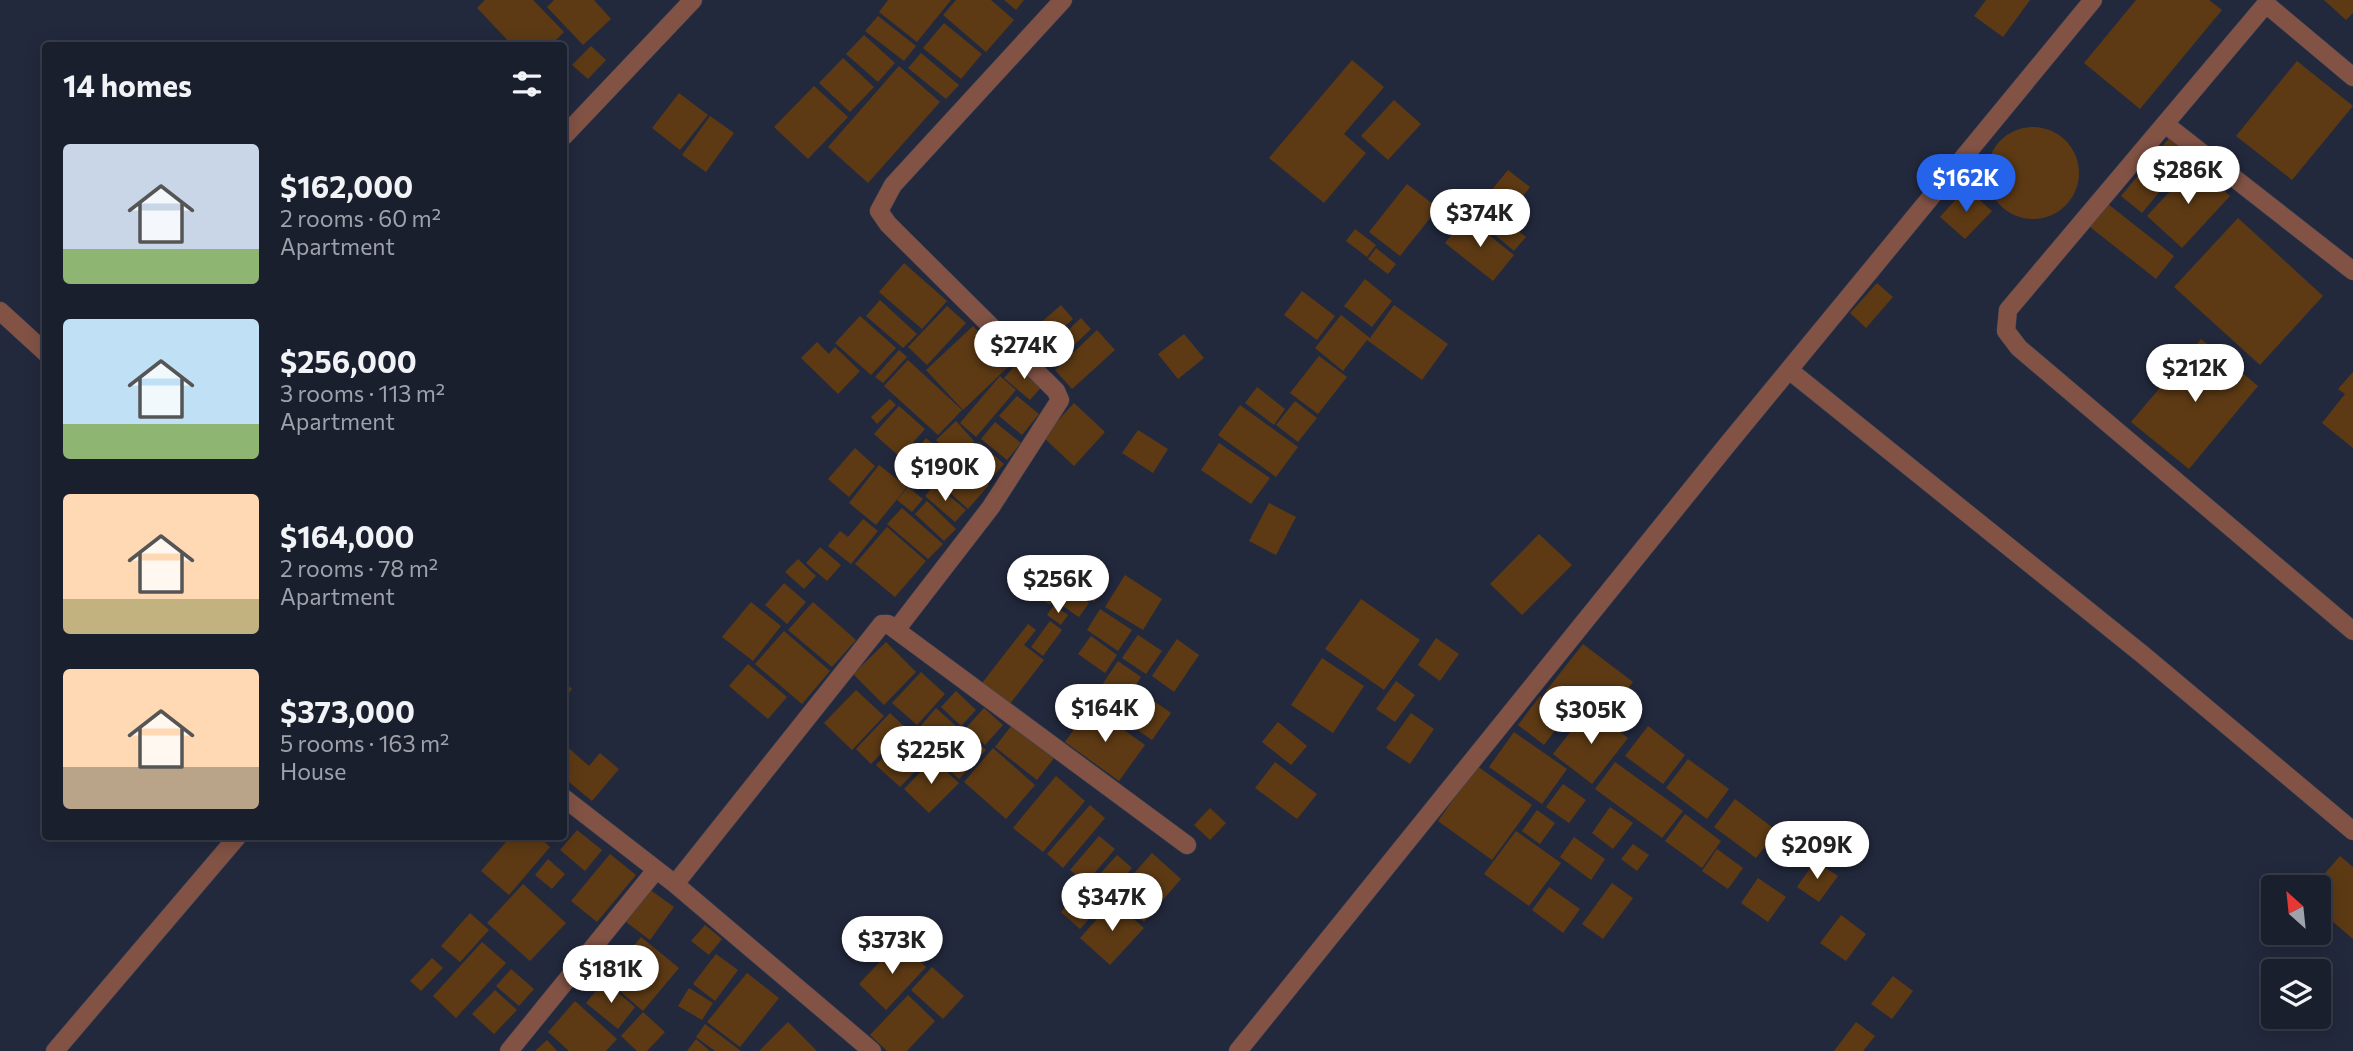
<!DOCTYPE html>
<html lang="en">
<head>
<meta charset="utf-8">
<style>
	:root { --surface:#1a1f2e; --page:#232736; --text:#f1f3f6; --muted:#9fa2aa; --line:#383d4a; --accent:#2563eb }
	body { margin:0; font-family:Commissioner,sans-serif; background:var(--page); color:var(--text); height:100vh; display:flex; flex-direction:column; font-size:26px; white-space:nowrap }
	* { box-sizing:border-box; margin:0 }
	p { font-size:23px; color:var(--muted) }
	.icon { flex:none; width:38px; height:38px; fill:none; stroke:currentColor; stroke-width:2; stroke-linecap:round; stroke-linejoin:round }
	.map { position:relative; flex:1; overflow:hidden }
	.details { position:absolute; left:42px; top:42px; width:525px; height:798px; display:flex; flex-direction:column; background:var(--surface); border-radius:7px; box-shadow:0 4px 18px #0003,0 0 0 2px var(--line) }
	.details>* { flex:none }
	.needle { width:46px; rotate:333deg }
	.buttons { position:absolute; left:2261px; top:875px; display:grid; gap:14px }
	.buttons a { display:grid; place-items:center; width:70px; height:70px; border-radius:7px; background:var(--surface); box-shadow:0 4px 18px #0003,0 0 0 2px var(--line); font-size:35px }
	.price { position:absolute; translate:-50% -60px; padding:0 16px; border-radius:24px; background:#fff; color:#222; font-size:23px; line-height:46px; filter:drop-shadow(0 2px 4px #0008) }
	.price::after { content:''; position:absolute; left:50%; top:42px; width:21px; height:16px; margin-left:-10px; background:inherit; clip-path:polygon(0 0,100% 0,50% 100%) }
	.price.active { background:var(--accent); color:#fff }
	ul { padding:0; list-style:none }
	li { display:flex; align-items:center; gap:21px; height:175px; padding:0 21px }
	li span { display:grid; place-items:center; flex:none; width:196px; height:140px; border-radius:7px; color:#555 }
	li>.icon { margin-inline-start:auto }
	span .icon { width:84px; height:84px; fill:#fffc; stroke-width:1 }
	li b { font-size:30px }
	h2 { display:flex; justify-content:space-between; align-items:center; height:84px; padding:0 21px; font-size:30px }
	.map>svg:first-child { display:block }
	.building { fill:#5d3a14 }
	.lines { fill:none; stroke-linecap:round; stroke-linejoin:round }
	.service-casing { stroke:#3f4457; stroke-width:19 }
	.minor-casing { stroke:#3f4457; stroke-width:19 }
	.service { stroke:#825345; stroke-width:18 }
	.minor { stroke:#825345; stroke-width:18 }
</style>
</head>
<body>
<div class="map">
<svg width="2353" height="1051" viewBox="0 0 2353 1051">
	<rect width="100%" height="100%" fill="#23293d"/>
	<path class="building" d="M485 0H533L564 32 550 46H513L477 8Z
		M554 0H594L611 19 583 45 547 7Z
		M888 0H951L917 42 879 12Z
		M956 0H991L1014 20 986 52 943 15Z
		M1004 0H1024L1016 10Z
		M1986 0H2030L2003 37 1974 16Z
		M2136 0H2209L2222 10 2140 109 2084 63Z
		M2324 0H2353V13L2346 20Z
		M878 16 916 46 904 61 865 31Z
		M944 23 982 54 961 79 923 48Z
		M864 35 895 63 878 82 846 54Z
		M591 46 606 60 588 79 572 65Z
		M921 53 959 85 946 99 908 68Z
		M843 58 874 87 850 112 819 83Z
		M1352 60 1384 87 1344 134 1366 153 1324 203 1269 158Z
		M2297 61 2353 106 2292 180 2236 136Z
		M899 66 940 102 868 183 828 147Z
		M814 86 848 117 808 159 774 127Z
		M679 93 708 115 680 150 652 128Z
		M1394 100 1421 124 1388 160 1361 136Z
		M710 116 734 133 706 172 682 155Z
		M1987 173a46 46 0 1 1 92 0a46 46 0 1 1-92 0Z
		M2170 137 2191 154 2142 213 2121 196Z
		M2195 164 2230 196 2182 248 2147 216Z
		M1508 170 1530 187 1494 233 1471 215Z
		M1407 184 1438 208 1400 256 1369 232Z
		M1966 188 1992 211 1965 239 1940 217Z
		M2108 204 2174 256 2156 279 2090 227Z
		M1466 217 1514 255 1493 281 1445 243Z
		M2238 218 2323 296 2260 365 2174 287Z
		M1506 221 1526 237 1514 251 1495 235Z
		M1355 229 1376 245 1367 257 1346 241Z
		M1376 248 1396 264 1388 274 1368 259Z
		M904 263 947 301 922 329 879 292Z
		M1365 279 1392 301 1372 327 1344 306Z
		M1877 283 1893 297 1866 328 1850 313Z
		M1302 291 1335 316 1317 340 1284 315Z
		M880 300 917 334 903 348 866 316Z
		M1061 305 1073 319 1042 347 1029 333Z
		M1394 305 1448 344 1422 380 1367 340 1343 371 1315 348 1341 315 1370 338Z
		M947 306 966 323 927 365 908 347Z
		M860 316 896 348 871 375 835 343Z
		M1081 318 1091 329 1053 365 1043 354Z
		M973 326 1010 365 963 410 926 370Z
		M1097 330 1115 350 1072 389 1055 370Z
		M1184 334 1204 358 1178 379 1158 354Z
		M2201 339 2258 386 2189 469 2131 422Z
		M817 342 829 354 835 347 860 371 838 394 801 358Z
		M899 350 907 357 883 383 875 377Z
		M1319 356 1347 377 1318 414 1290 393Z
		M908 360 962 410 938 435 884 386Z
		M1018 362 1044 384 1030 400 1004 378Z
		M2353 372V448L2322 423 2345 394 2338 389Z
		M1000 376 1016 390 976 437 960 423Z
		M1257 387 1285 409 1274 425 1245 403Z
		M1017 396 1039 414 1022 435 999 416Z
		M890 399 896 405 877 424 871 417Z
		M1295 401 1317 418 1298 442 1276 425Z
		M1074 403 1105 432 1074 466 1043 437Z
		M1240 405 1298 447 1276 477 1218 435Z
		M899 406 925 429 900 457 874 434Z
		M956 421 974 441 955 460 936 440Z
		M995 422 1021 443 1007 460 981 439Z
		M1138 430 1168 449 1153 473 1122 453Z
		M926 438 951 459 924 490 899 470Z
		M979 442 1004 464 991 479 966 457Z
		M1219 443 1270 478 1251 504 1201 470Z
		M855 448 875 466 849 497 828 479Z
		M960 459 989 485 968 509 939 483Z
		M879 465 907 487 876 525 849 503Z
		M935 484 966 510 955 522 925 496Z
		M908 487 923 499 912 512 897 500Z
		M927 501 956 529 944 541 915 514Z
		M1269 503 1296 517 1276 555 1249 541Z
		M902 508 943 544 928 559 887 524Z
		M863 519 878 531 851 564 828 546 840 531 848 537Z
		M887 527 926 561 895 597 855 564Z
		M1539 534 1572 565 1522 615 1490 584Z
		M820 547 841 565 827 581 806 563Z
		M1047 555 1072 572 1050 605 1024 587Z
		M798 559 816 576 804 589 785 572Z
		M1082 565 1107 583 1094 602 1068 584Z
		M1125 575 1162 599 1143 630 1105 607Z
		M784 583 806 602 787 624 765 605Z
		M1068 588 1089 603 1079 617 1058 603Z
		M1361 599 1420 640 1384 690 1325 649Z
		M751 602 781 626 753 661 722 637Z
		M813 602 856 640 832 667 788 630Z
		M1054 605 1068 615 1061 625 1047 615Z
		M1100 609 1132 630 1118 651 1087 630Z
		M1050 621 1062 630 1043 656 1031 647Z
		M1028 624 1036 630 1024 645 1044 660 1009 705 982 683Z
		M784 631 830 671 802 704 755 664Z
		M1138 635 1162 651 1146 674 1122 658Z
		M1091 636 1117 655 1105 673 1078 654Z
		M1436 638 1459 654 1440 681 1418 665Z
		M1177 639 1199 655 1174 692 1152 676Z
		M886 642 916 672 884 705 853 674Z
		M1583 644 1633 682 1607 715 1590 701 1578 716 1546 691Z
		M1322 658 1364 686 1333 733 1291 705Z
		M1118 661 1141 677 1125 701 1102 685Z
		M748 664 787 697 768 719 729 686Z
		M921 672 945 694 917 725 892 703Z
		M564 681 572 689 564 699Z
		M1396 681 1415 695 1395 722 1376 709Z
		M856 690 884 716 852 750 824 723Z
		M1138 690 1171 713 1152 740 1119 717Z
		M956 691 976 710 961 726 941 707Z
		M1540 696 1566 716 1544 745 1518 725Z
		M1091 706 1145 745 1119 781 1065 742Z
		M936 708 957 727 934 752 914 734Z
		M984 708 1003 725 985 745 966 728Z
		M1589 708 1628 738 1592 784 1553 754Z
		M890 713 906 728 871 764 856 749Z
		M1411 713 1434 729 1410 764 1386 748Z
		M1278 722 1307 746 1291 765 1262 742Z
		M1012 725 1054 758 1037 780 995 747Z
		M1648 726 1685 755 1663 784 1625 756Z
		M962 728 986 750 959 779 935 757Z
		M907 732 932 754 900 787 876 765Z
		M1514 732 1567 769 1542 804 1489 767Z
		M564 744 589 766 600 753 619 769 592 801 564 778Z
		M993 748 1035 785 1006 819 964 782Z
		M933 759 959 783 929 813 904 789Z
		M1688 759 1729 789 1707 819 1666 788Z
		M1275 762 1317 794 1297 819 1255 788Z
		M1615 762 1683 811 1662 838 1595 789Z
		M1477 766 1532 805 1492 860 1438 821Z
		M1056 776 1085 801 1043 852 1013 828Z
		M1563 784 1586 800 1569 823 1546 807Z
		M1735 799 1777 831 1756 858 1714 827Z
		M1090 805 1105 818 1063 868 1047 854Z
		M1610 807 1633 823 1613 849 1592 833Z
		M1210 808 1226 823 1210 840 1194 825Z
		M1537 810 1555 823 1540 844 1522 831Z
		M1685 814 1721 841 1702 868 1665 841Z
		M577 830 602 850 585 871 560 850Z
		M1516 831 1561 863 1529 906 1484 874Z
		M511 836H538L550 847 509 895 481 871Z
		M1099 836 1115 849 1086 883 1070 870Z
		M1574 837 1605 859 1591 880 1560 857Z
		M1633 844 1649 855 1637 871 1621 859Z
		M1717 849 1743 868 1728 889 1702 871Z
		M1152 853 1181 879 1144 922 1114 896Z
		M610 854 636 875 597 922 571 901Z
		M1117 855 1132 868 1113 889 1098 876Z
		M2340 856 2353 867V939L2319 910V887H2313Z
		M548 859 565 874 552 889 535 875Z
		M1815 861 1838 876 1819 902 1797 887Z
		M1093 876 1112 894 1080 929 1061 912Z
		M1758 878 1786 897 1768 922 1741 903Z
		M1612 883 1633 898 1603 939 1582 924Z
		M523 884 566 923 530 961 487 923Z
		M1549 887 1580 909 1563 933 1532 910Z
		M649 889 674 907 650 940 626 922Z
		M1113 901 1144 928 1110 965 1080 938Z
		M470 913 489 930 460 962 441 946Z
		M1841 915 1866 934 1846 961 1820 943Z
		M705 925 722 939 709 955 691 941Z
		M641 937 679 968 643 1011 606 979Z
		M482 942 506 963 456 1018 433 996Z
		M898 942 926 967 886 1010 859 984Z
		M716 954 738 970 715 1001 693 984Z
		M432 958 443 968 421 991 410 981Z
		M932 967 964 996 943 1019 911 990Z
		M511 969 534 989 519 1006 496 986Z
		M747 973 779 998 740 1047 707 1022Z
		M1893 976 1913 991 1892 1019 1871 1004Z
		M604 981 635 1007 618 1029 586 1003Z
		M689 988 713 1003 702 1020 678 1006Z
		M495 990 517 1010 494 1034 472 1014Z
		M908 995 935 1021 907 1051H887L870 1035Z
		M575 1001 617 1039 606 1051H569L548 1032Z
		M643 1012 665 1032 647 1051H637L621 1036Z
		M788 1022 817 1051H759Z
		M1856 1022 1875 1036 1863 1051H1834Z
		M705 1024 741 1051H715L696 1037Z
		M696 1039 710 1051H687Z
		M547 1040 557 1051H535Z"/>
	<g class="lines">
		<g class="service-casing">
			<path id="service" d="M1789 370 2142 654 2353 831"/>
		</g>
		<g class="minor-casing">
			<path id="minor" d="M2353 77 2266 4 2008 310 2006 331 2019 348 2353 631
				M2165 124 2353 271
				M564 136 693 0
				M0 311 46 353
				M896 630 991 507 1060 400 1056 391 888 224 879 211 893 185 1063 0
				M564 798 675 884 872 1051
				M675 884 882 624H888L896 630 1187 845
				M55 1051 238 836
				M509 1051 656 870
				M1238 1051 1727 445 2093 0"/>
		</g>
		<use href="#service" class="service"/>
		<use href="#minor" class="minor"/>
	</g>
</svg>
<div class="buttons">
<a><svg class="needle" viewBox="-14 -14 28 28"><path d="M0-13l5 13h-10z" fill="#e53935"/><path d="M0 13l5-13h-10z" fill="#9fa2aa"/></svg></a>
<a><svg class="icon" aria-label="layers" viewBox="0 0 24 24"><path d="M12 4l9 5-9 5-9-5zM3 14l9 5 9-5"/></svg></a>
</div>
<b class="price" style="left:2188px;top:206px">$286K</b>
<b class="price active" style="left:1966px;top:214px">$162K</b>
<b class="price" style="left:1480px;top:249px">$374K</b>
<b class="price" style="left:1024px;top:381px">$274K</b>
<b class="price" style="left:2195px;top:404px">$212K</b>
<b class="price" style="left:945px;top:503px">$190K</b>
<b class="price" style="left:1058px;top:615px">$256K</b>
<b class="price" style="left:1105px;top:744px">$164K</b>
<b class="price" style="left:1591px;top:746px">$305K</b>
<b class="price" style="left:931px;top:786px">$225K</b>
<b class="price" style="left:1817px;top:881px">$209K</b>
<b class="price" style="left:1112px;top:933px">$347K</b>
<b class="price" style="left:892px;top:976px">$373K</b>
<b class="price" style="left:611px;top:1005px">$181K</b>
<section class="details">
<h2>14 homes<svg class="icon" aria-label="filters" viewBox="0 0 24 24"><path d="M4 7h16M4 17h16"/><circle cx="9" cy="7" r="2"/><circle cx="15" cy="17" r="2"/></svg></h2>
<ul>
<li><span style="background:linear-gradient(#c9d6e8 75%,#8fb573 0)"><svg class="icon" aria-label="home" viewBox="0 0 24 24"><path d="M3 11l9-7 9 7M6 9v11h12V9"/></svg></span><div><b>$162,000</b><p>2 rooms · 60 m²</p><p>Apartment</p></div></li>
<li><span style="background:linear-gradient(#bfe0f5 75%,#8fb573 0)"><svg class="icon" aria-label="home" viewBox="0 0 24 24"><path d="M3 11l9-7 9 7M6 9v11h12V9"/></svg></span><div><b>$256,000</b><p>3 rooms · 113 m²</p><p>Apartment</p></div></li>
<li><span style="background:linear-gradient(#ffd9b3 75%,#c2b280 0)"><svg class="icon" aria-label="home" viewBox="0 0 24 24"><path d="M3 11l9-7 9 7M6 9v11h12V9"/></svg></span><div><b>$164,000</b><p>2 rooms · 78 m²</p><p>Apartment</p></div></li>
<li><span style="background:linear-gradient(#ffd9b3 70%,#b9a48a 0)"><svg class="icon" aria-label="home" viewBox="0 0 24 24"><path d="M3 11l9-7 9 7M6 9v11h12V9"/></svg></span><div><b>$373,000</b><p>5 rooms · 163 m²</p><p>House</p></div></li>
</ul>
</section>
</div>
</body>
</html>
